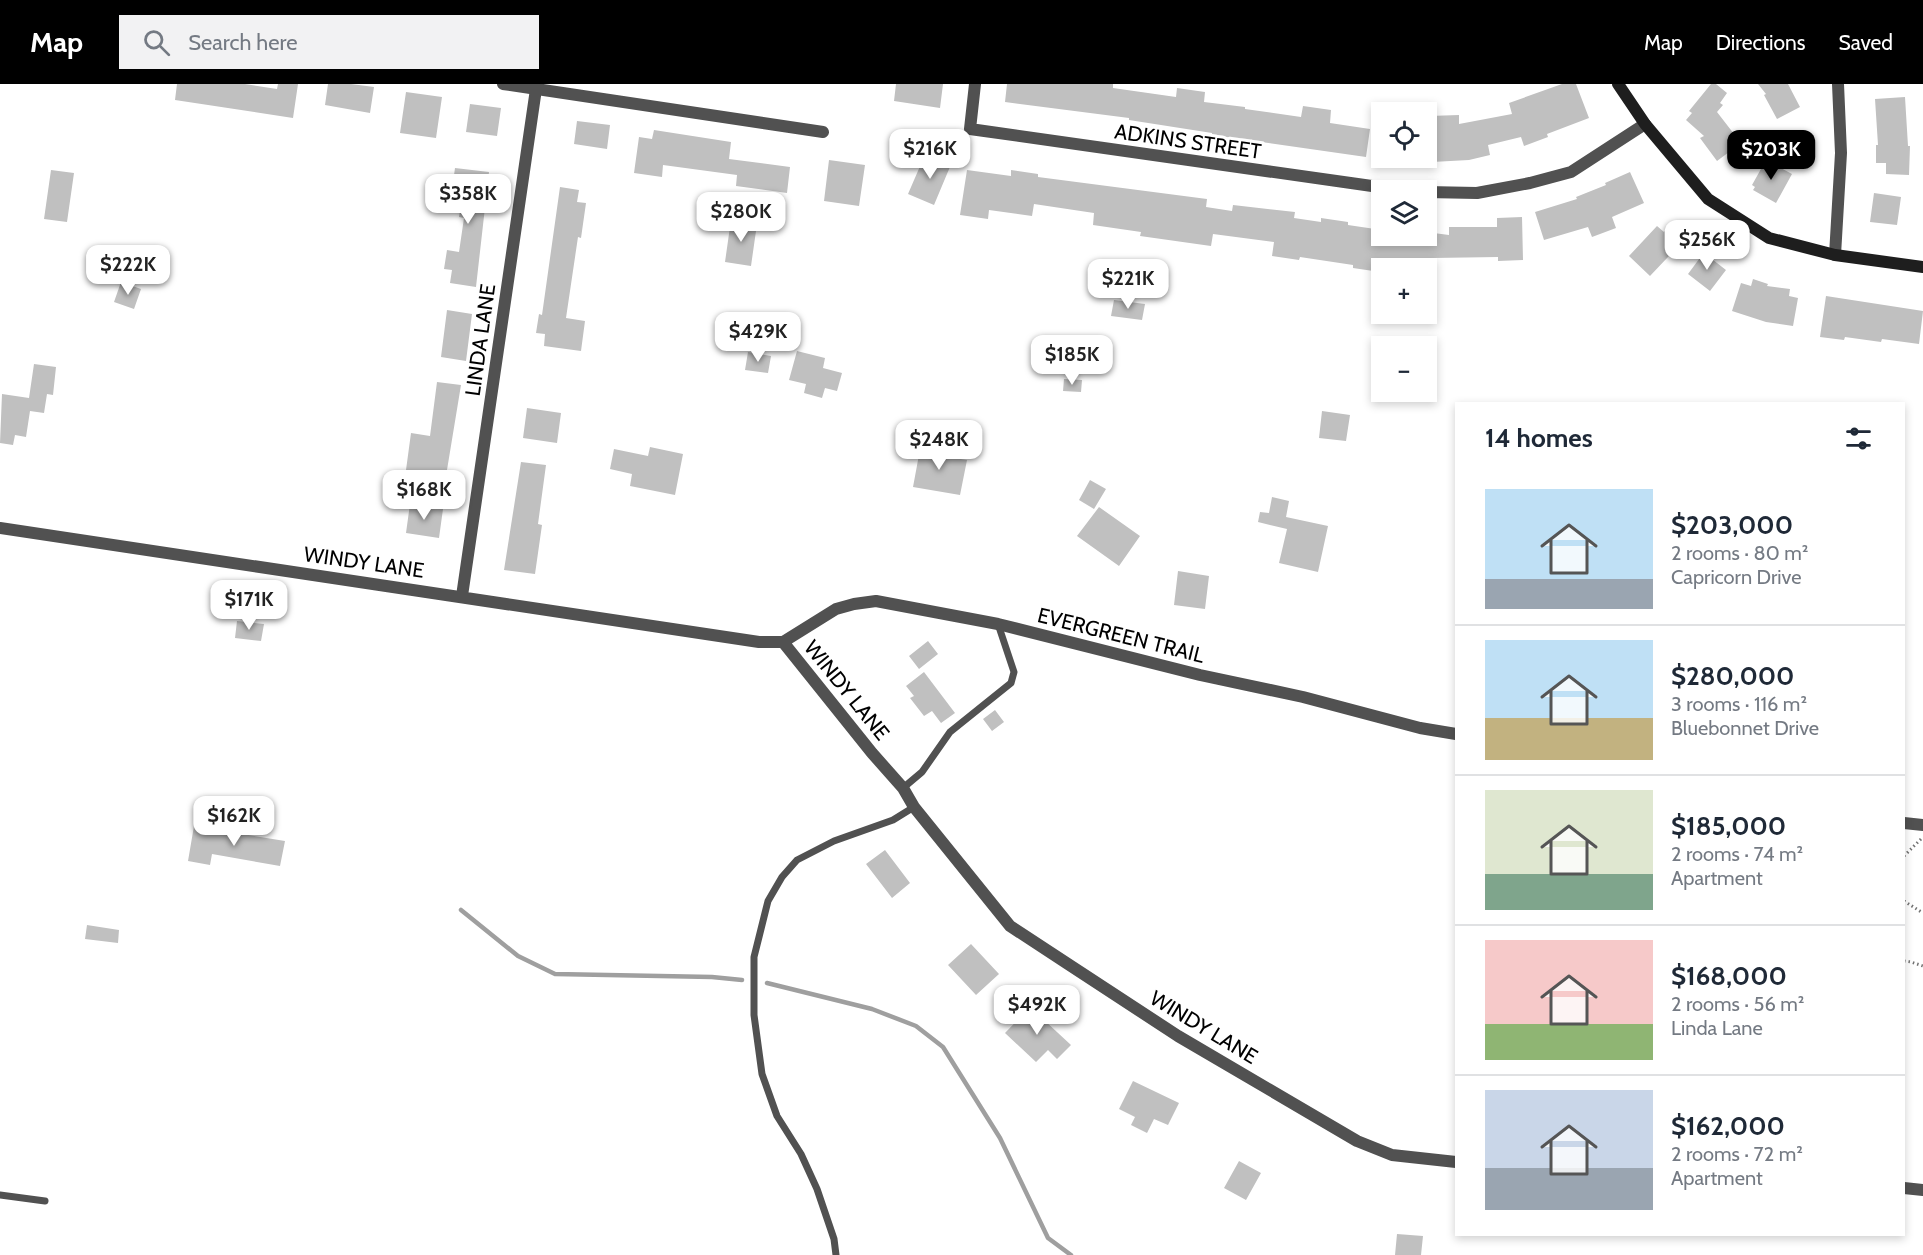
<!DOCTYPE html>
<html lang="en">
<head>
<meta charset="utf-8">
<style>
	:root { --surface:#fff; --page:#f2f2f3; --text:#1f2937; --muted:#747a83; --line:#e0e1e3; --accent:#000 }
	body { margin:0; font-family:Cabin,sans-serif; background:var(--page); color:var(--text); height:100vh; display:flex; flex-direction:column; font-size:22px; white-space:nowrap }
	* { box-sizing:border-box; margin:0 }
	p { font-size:20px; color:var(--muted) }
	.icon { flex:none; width:33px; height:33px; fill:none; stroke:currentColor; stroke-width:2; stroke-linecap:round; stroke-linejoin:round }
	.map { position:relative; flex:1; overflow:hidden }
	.details { position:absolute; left:1455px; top:318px; width:450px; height:834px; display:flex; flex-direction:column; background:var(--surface); border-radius:0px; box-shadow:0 3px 9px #0003 }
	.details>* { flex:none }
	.buttons { position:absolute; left:1371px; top:18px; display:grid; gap:12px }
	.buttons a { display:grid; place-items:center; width:66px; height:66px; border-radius:0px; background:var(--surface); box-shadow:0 3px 9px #0003; font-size:30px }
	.price { position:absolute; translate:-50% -51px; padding:0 14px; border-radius:12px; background:#fff; color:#222; font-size:20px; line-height:39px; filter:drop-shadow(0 2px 3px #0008) }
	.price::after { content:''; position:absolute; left:50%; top:36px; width:18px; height:14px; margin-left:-9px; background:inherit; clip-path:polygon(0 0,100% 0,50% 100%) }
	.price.on { background:var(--accent); color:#fff }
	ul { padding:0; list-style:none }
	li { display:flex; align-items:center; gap:18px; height:150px; padding:0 30px }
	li+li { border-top:2px solid var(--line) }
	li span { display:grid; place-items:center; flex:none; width:168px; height:120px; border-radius:0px; color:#555 }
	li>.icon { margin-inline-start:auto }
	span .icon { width:72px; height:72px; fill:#fffc; stroke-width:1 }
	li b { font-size:26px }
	h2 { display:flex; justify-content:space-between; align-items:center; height:72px; padding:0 30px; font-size:26px }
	header { display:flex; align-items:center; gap:36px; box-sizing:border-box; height:84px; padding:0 30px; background:var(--accent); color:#fff }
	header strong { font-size:28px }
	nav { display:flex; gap:33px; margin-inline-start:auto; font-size:21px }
	.search { width:420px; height:54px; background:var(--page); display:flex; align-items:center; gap:15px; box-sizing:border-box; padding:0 21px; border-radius:0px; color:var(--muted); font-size:22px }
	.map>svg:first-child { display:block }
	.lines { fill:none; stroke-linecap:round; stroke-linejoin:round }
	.stream { stroke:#9f9f9f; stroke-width:4.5 }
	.building { fill:#c0c0c0 }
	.path { stroke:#737373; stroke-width:3; stroke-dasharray:1.5 3; stroke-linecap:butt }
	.lane { stroke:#515151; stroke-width:7 }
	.street { stroke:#515151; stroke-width:12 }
	.secondary { stroke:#1e1e1e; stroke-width:12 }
	.labels { text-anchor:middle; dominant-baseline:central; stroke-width:6; stroke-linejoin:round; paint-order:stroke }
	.street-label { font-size:21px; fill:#000; stroke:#fff }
</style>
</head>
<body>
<header>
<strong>Map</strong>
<div class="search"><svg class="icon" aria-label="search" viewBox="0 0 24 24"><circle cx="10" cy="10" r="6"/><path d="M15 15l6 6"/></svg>Search here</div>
<nav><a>Map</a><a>Directions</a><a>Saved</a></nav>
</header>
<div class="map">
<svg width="1923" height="1171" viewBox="0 0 1923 1171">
	<rect width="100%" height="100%" fill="#fff"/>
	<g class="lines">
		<path class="stream" d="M461 826 518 872 555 890 712 893 742 896
			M767 899 872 925 916 942 943 963 1000 1054 1048 1154 1071 1171"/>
	</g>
	<path class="building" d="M177 0H245L277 5 278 0H298L293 34 175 16Z
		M328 0H351L374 3 370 29 325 21Z
		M896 0H943L940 24 894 17Z
		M1007 0H1113V4L1176 13 1177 4 1205 8 1204 18 1245 23V25L1301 33 1303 22 1331 26 1330 39 1370 45 1366 73 1212 51V49L1129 36V34L1005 18Z
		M1562 0H1576L1589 34 1547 50 1548 53 1524 62 1521 53 1488 61 1490 71 1469 76 1432 78 1429 32 1459 31V40L1512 30 1509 19Z
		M1711 0H1716L1727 9 1720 19 1723 21 1717 28 1741 59 1717 77 1700 54 1704 52 1686 36 1692 29 1689 27Z
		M1758 0H1788L1800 23 1777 35 1764 11 1766 10Z
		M406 8 442 13 436 54 400 49Z
		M1905 13 1908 62H1910L1909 91 1886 90V79H1876V61H1878L1875 15Z
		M470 20 501 24 497 52 466 48Z
		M577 37 610 41 607 65 574 60Z
		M654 46 731 58 729 75 790 83 787 109 736 102 737 91 663 81 662 93 634 89 639 53 652 55Z
		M938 72 952 78 934 121 908 110 924 73 935 78Z
		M829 76 865 81 859 122 824 117Z
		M1766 76 1792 90 1776 119 1753 106 1755 103 1752 101Z
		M455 84 489 88 476 203 450 199 452 186 444 185 447 166 459 168 464 134 459 133 461 121 450 120Z
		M51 86 74 89 67 138 44 135Z
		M967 86 1011 92V86L1038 90V93L1207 115 1206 123 1232 127 1233 121 1295 128 1294 134 1321 138V134L1348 138V141L1375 145 1374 154 1407 158 1408 152H1426V148L1449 151V143H1497V134L1522 133 1523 176 1498 177V173L1433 174 1431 184H1380V188L1353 184V181L1300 173 1299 176 1272 172 1274 158 1213 150 1211 162 1140 152 1141 148 1093 141 1094 129 1034 120 1032 132 989 126 988 135 960 131Z
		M1630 88 1644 119 1612 133 1616 144 1592 153 1588 143 1544 156 1535 128 1577 115 1576 113 1606 101 1605 99Z
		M560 103 579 106 577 118 586 119 581 154 578 153 566 234 585 237 581 267 544 262 545 250 536 249 539 230 542 231Z
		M1874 109 1901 113 1897 141 1870 138Z
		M731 136 757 140 751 182 725 178Z
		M1670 141 1685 155 1650 192 1629 172 1657 142 1664 148Z
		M1708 163V172L1726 186 1710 207 1688 190Z
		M1753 195 1768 200 1767 202 1790 205 1789 212 1798 214 1793 242 1766 238 1732 227 1741 199 1751 202Z
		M121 198 141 205 134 225 114 218Z
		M1826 212 1923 227 1919 260 1882 255 1881 258 1845 253 1844 256 1820 253Z
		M1114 216 1145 220 1142 236 1111 232Z
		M447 226 472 230 466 277 441 273Z
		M797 267 825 274 823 284 842 289 837 307 825 304 822 314 804 309 806 300 789 296Z
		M748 268 771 272 768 289 745 286Z
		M34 280 56 283 53 311 47 310 44 329 30 327 26 353 15 351 13 361 0 359 2 310 29 314Z
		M1064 295 1082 296 1081 308 1063 307Z
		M437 298 461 301 446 392 406 386 411 349 430 352Z
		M527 324 561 329 557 359 523 354Z
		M1322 327 1350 331 1346 357 1319 354Z
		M921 360 942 364 941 372 967 376 960 411 913 403Z
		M650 363 683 370 675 411 630 402 632 390 610 385 614 365 648 372Z
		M521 378 546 381 538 440 542 441 535 490 504 486Z
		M1090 396 1106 405 1094 425 1079 416Z
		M1272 413 1289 417 1286 433 1328 442 1318 488 1279 479 1287 445 1258 438 1260 428 1269 429Z
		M410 420 443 425 439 454 406 449Z
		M1099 423 1140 452 1119 482 1077 452Z
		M1178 487 1209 492 1205 525 1174 521Z
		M237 537 264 540 261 557 235 554Z
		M928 557 938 570 919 585 909 572Z
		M924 588 955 629 941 639 932 627 924 632 910 614 914 612 906 602Z
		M995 626 1004 638 992 647 983 635Z
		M194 742 285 757 280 782 212 770 210 781 188 777Z
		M885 766 910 799 892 814 866 780Z
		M87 841 119 846 118 859 85 855Z
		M971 860 999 890 976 911 948 881Z
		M1030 923 1071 961 1057 975 1048 966 1036 978 1005 949Z
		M1133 997 1179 1019 1168 1041 1154 1035 1147 1049 1131 1041 1135 1033 1119 1025Z
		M1239 1077 1261 1089 1246 1116 1224 1104Z
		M1397 1150 1423 1152 1421 1171H1395Z"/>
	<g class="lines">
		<path class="path" d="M1904 772 1922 754
			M1904 817 1923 829
			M1904 877 1911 878 1923 882"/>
		<path class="lane" d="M903 704 922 688 950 648 1011 599 1014 588 998 540
			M0 1111 45 1117
			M836 1171 834 1155 817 1105 801 1070 777 1032 762 990 754 931V873L768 817 782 793 797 776 834 757 893 736 914 723"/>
		<path class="street" d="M503 0 823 48
			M975 0 970 45 1400 106
			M1426 108 1477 109 1530 99 1571 88 1645 40
			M1835 171 1841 69 1838 0
			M0 444 759 558H783L872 669 903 704 914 723 1010 842 1068 880 1178 952 1357 1057 1392 1071 1456 1078
			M462 512 536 5
			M783 558 836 525 854 520 876 517 998 540 1200 591 1303 613 1420 644 1456 650
			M1904 739 1923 741
			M1904 1104 1923 1106"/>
		<path class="secondary" d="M1618 0 1645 40 1708 115 1769 154 1835 171 1923 183"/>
	</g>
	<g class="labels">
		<g class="street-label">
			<text transform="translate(1188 57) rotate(8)">ADKINS STREET</text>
			<text transform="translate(480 256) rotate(-82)">LINDA LANE</text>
			<text transform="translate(364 478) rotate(8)">WINDY LANE</text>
			<text transform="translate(1121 551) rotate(14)">EVERGREEN TRAIL</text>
			<text transform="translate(847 606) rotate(51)">WINDY LANE</text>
			<text transform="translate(1204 943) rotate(31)">WINDY LANE</text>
		</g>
	</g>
</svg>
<div class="buttons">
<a><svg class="icon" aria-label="locate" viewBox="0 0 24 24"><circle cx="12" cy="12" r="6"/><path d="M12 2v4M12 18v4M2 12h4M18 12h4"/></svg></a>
<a><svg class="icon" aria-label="layers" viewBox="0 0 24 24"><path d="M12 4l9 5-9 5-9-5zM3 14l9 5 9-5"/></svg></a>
<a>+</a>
<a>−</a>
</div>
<b class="price" style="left:930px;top:96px">$216K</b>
<b class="price on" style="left:1771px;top:97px">$203K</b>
<b class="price" style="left:468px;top:141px">$358K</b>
<b class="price" style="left:741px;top:159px">$280K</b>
<b class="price" style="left:1707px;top:187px">$256K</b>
<b class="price" style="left:128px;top:212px">$222K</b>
<b class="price" style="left:1128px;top:226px">$221K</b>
<b class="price" style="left:758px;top:279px">$429K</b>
<b class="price" style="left:1072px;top:302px">$185K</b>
<b class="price" style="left:939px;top:387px">$248K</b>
<b class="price" style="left:424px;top:437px">$168K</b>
<b class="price" style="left:249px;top:547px">$171K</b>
<b class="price" style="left:234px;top:763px">$162K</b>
<b class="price" style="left:1037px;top:952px">$492K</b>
<section class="details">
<h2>14 homes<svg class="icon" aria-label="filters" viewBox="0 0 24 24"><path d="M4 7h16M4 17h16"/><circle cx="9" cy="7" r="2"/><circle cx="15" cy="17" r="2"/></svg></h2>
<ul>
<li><span style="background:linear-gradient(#bfe0f5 75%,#9aa5b1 0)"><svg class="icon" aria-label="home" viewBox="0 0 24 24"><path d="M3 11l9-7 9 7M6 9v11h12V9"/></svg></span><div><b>$203,000</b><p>2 rooms · 80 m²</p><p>Capricorn Drive</p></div></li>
<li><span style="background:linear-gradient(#bfe0f5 65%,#c2b280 0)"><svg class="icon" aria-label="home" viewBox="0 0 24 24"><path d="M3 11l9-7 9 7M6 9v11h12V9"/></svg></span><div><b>$280,000</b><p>3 rooms · 116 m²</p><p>Bluebonnet Drive</p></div></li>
<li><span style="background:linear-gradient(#dfe7d0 70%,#7fa58c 0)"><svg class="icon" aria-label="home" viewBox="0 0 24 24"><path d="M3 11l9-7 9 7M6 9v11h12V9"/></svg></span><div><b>$185,000</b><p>2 rooms · 74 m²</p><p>Apartment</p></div></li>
<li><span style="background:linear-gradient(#f6c9c9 70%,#8fb573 0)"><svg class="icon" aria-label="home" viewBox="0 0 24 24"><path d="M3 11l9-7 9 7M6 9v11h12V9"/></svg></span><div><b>$168,000</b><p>2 rooms · 56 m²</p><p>Linda Lane</p></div></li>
<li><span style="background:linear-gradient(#c9d6e8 65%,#9aa5b1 0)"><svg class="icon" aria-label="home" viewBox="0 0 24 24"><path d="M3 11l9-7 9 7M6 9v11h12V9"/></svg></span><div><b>$162,000</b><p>2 rooms · 72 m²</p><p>Apartment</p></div></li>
</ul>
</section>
</div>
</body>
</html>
